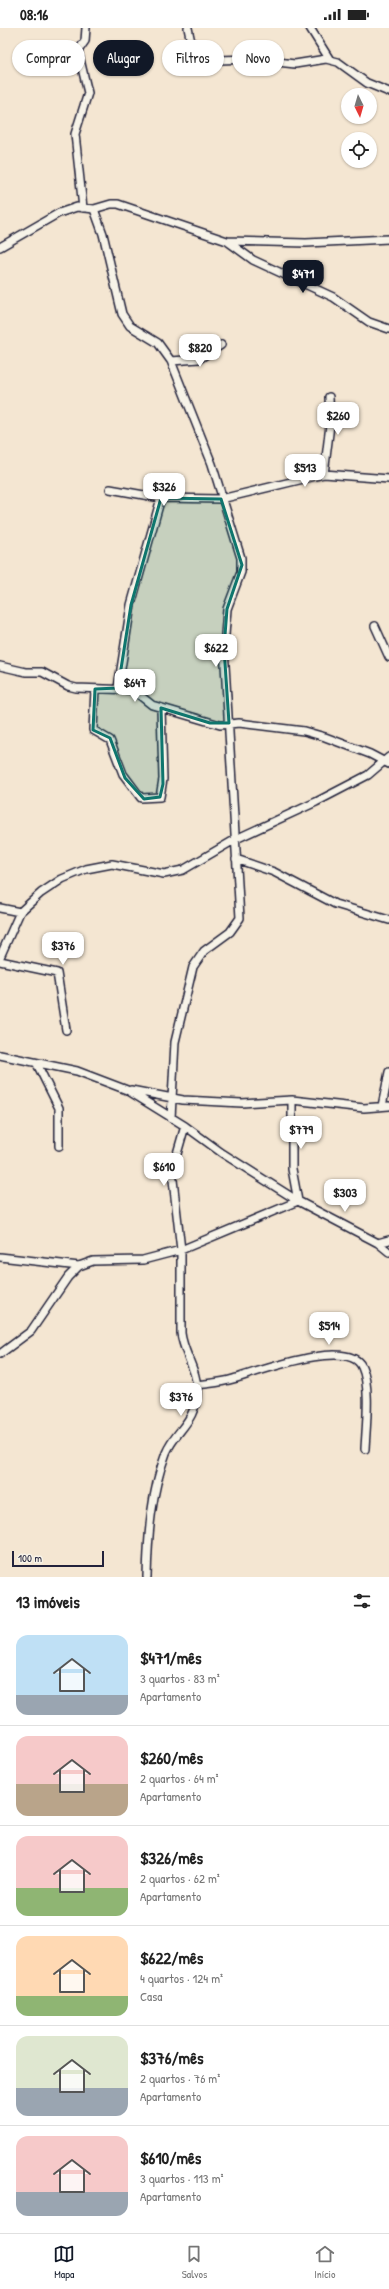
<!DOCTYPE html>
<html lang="pt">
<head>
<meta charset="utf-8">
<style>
	:root { --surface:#fff; --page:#f6f6f6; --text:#222; --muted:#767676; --line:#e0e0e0; --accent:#111827 }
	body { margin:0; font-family:"Patrick Hand",sans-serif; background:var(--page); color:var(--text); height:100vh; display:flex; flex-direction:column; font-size:15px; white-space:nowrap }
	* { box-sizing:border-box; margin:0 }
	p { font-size:13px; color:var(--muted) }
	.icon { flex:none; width:22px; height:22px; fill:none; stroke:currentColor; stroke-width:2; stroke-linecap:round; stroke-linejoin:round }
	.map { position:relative; height:1549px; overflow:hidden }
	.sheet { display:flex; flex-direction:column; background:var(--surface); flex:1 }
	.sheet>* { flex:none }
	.hud { position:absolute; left:12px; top:12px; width:365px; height:36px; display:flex; gap:8px }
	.needle { width:26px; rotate:175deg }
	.buttons { position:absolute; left:341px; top:60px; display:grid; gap:8px }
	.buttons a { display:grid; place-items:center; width:36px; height:36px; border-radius:50%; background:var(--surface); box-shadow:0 1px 3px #0004; font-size:20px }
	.scale { position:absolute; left:12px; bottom:10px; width:92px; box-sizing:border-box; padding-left:4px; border:2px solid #22223b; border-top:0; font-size:11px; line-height:14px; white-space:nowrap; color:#22223b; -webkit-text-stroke:3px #f7f3e8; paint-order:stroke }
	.price { position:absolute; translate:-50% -34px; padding:0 9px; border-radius:8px; background:#fff; color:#222; font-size:13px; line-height:26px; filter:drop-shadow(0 1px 2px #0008) }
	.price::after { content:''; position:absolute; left:50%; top:24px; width:12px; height:9px; margin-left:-6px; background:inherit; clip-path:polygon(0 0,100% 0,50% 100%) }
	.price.current { background:var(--accent); color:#fff }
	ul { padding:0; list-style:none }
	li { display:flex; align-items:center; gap:12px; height:100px; padding:0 16px }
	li+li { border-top:1px solid var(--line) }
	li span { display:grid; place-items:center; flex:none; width:112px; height:80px; border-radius:12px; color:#555 }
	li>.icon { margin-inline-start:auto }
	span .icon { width:48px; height:48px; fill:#fffc; stroke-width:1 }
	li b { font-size:17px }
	h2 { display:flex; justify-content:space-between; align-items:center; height:48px; padding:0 16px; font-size:17px }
	.pill { padding:0 14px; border-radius:18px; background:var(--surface); box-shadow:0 1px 3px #0004; font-size:14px; line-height:36px }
	.pill.current { background:var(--accent); color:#fff }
	.status { display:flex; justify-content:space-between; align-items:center; height:28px; padding:0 20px; background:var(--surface); direction:ltr }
	.status svg { height:11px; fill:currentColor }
	.tabs { display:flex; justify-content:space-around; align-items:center; height:56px; border-top:1px solid var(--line); background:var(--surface); font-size:11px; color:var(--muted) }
	.tabs a { display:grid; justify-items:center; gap:2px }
	.tabs .current { color:var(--accent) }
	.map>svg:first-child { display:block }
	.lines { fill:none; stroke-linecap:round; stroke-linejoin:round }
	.street-casing { stroke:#22223b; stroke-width:10 }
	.street { stroke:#f7f3e8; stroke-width:7 }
	.marked { fill:#0f766e; fill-opacity:0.2; stroke:#0f766e; stroke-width:3; stroke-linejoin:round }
</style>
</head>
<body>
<div class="status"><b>08:16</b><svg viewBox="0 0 49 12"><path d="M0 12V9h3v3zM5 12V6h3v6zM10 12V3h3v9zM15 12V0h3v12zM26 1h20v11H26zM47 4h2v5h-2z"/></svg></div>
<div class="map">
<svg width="389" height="1549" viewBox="0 0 389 1549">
	<rect width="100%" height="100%" fill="#f4e6d2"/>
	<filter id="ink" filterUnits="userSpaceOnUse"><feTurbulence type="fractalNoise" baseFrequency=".025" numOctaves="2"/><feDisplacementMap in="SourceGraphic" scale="8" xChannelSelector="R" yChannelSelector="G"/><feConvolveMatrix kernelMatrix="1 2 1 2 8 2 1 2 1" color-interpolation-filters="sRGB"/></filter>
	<g filter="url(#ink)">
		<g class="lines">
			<g class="street-casing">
				<path id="street" d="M188 0 192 19 202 29 218 32 251 31 295 36 326 31 338 34 367 55 389 64
					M310 0 330 32
					M83 180 75 106 88 65 78 23 85 13 86 0
					M94 181 103 206 122 286 130 298 158 315 171 333 212 436 241 530V544L227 581 224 620 240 890 230 904 204 923 193 939 175 1014 171 1090
					M227 213 306 215 389 211
					M0 219 59 185 77 179 94 181 111 176H118L227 213 253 232 333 269 369 294 389 301
					M171 333 199 331 221 317
					M324 446 330 397 329 369
					M110 461 161 470 221 471 324 446 389 451
					M375 598 389 629
					M0 638 26 644H42L68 658 76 660 133 662 152 677 220 697 239 695 304 703 325 709 370 726 389 736
					M118 660 131 577 161 470
					M95 661 93 702 110 712 123 746 141 770 160 769 163 751 161 680
					M236 831 274 844 335 876 389 892
					M0 880 20 884
					M0 929 20 884 41 865 62 851 86 841 112 836 164 846 183 842 236 811 316 774 368 747 389 729
					M0 933 57 945 66 1002
					M0 1027 77 1043 127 1062 185 1098 222 1125 298 1173 378 1215 389 1212
					M37 1036 59 1080V1118
					M131 1062 183 1072 242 1075 292 1072 364 1080 389 1078
					M292 1072V1141L298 1173
					M382 1078 389 1044
					M378 1215 389 1224
					M0 1229 79 1238 93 1233 143 1232 181 1222 298 1173
					M0 1326 31 1303 68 1249 79 1238
					M197 1357C209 1355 221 1355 233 1351 258 1344 349 1309 362 1339 371 1359 366 1399 365 1421
					M147 1549C148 1507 151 1465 166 1425 176 1401 196 1395 197 1363 198 1344 183 1324 181 1305V1222L172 1143 185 1098"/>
			</g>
			<use href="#street" class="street"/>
		</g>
	</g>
	<path class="marked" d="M161 470 221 471 242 537 227 581 224 620 229 695H210L161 680 163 756 160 769 144 771 125 750 110 710 93 702 95 661 118 660 131 577Z"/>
</svg>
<div class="buttons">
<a><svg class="needle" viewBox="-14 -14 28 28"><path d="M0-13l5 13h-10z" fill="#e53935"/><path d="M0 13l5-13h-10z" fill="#767676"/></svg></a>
<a><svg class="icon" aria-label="locate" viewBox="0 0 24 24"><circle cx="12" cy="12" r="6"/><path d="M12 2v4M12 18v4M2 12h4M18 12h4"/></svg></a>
</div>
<div class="scale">100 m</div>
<b class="price current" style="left:303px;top:266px">$471</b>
<b class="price" style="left:200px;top:340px">$820</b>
<b class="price" style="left:338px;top:408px">$260</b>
<b class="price" style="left:305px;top:460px">$513</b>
<b class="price" style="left:164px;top:479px">$326</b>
<b class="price" style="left:216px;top:640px">$622</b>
<b class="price" style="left:135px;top:675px">$647</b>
<b class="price" style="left:63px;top:938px">$376</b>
<b class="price" style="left:301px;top:1122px">$779</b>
<b class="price" style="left:164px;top:1159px">$610</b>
<b class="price" style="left:345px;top:1185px">$303</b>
<b class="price" style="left:329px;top:1318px">$514</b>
<b class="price" style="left:181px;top:1389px">$376</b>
<div class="hud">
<a class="pill">Comprar</a>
<a class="pill current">Alugar</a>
<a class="pill">Filtros</a>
<a class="pill">Novo</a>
</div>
</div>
<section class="sheet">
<h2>13 imóveis<svg class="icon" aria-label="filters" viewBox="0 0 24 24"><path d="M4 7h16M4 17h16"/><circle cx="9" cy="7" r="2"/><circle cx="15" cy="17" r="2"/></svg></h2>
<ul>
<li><span style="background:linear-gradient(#bfe0f5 75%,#9aa5b1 0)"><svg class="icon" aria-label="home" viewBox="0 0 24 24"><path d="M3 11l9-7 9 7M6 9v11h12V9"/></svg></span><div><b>$471/mês</b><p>3 quartos · 83 m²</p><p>Apartamento</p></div></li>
<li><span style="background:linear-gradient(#f6c9c9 60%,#b9a48a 0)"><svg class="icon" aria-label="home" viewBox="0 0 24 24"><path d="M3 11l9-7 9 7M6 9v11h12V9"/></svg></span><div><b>$260/mês</b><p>2 quartos · 64 m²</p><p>Apartamento</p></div></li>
<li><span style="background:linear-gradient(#f6c9c9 65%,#8fb573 0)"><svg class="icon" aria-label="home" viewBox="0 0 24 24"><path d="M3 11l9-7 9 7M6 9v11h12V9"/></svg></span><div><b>$326/mês</b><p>2 quartos · 62 m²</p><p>Apartamento</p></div></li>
<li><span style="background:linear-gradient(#ffd9b3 75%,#8fb573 0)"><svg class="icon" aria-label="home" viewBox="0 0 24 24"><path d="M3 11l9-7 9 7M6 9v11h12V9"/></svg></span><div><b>$622/mês</b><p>4 quartos · 124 m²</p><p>Casa</p></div></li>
<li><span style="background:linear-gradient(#dfe7d0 65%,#9aa5b1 0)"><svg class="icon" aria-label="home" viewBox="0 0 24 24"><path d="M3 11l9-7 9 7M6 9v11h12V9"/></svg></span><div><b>$376/mês</b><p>2 quartos · 76 m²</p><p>Apartamento</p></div></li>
<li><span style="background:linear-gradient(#f6c9c9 70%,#9aa5b1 0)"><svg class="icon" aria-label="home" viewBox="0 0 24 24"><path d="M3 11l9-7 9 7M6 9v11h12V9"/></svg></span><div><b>$610/mês</b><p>3 quartos · 113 m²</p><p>Apartamento</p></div></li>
</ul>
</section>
<nav class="tabs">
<a class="current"><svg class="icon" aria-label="map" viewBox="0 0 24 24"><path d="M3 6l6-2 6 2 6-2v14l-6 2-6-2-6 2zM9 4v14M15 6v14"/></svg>Mapa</a>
<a><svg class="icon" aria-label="saved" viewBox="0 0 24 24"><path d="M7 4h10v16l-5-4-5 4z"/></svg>Salvos</a>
<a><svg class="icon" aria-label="home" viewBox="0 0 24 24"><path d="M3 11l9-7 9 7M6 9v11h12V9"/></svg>Início</a>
</nav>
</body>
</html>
